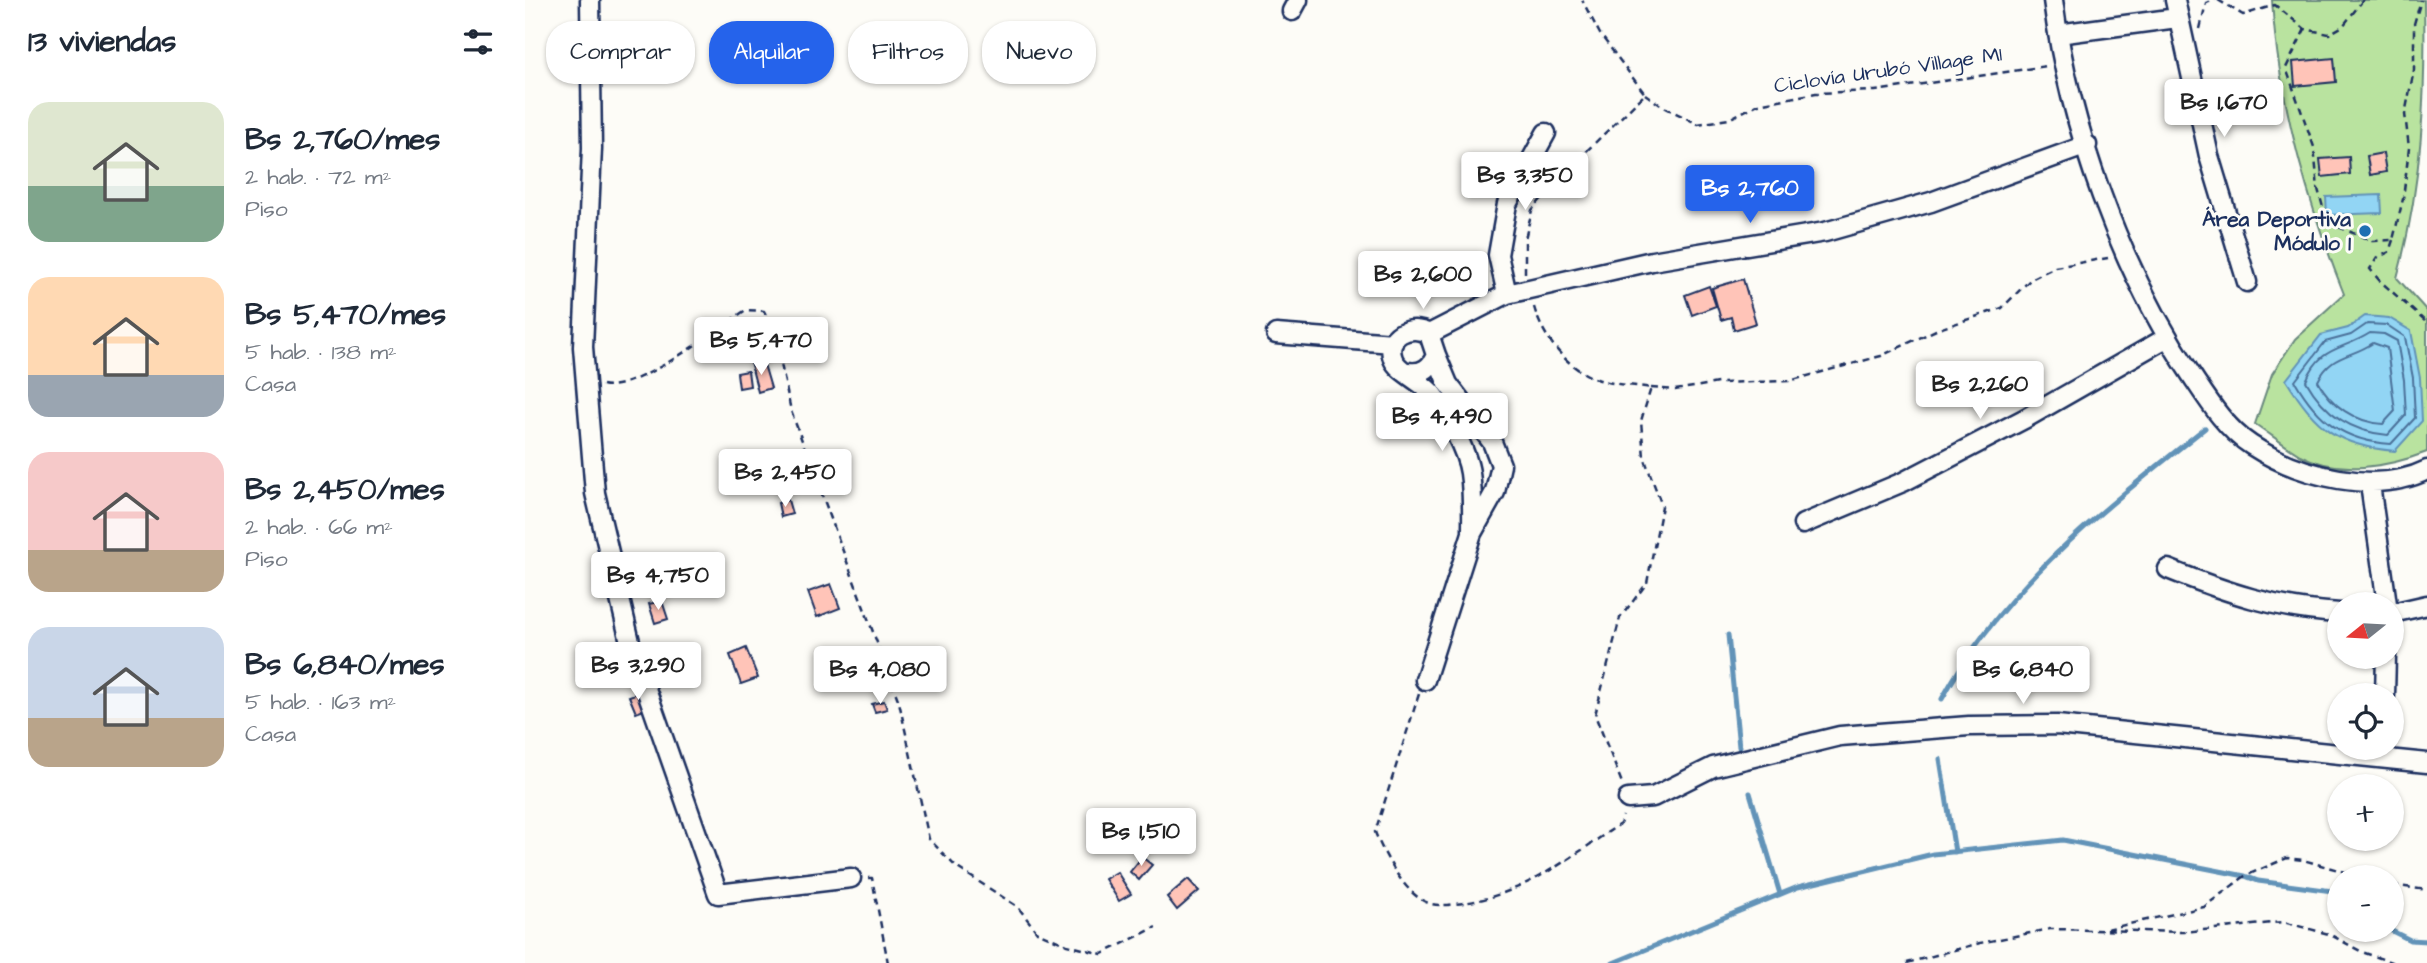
<!DOCTYPE html>
<html lang="es">
<head>
<meta charset="utf-8">
<style>
	:root { --surface:#fff; --page:#f6f6f7; --text:#1f2937; --muted:#747a83; --accent:#2563eb }
	body { margin:0; font-family:"Architects Daughter",sans-serif; background:var(--page); color:var(--text); height:100vh; display:flex; flex-direction:column; font-size:26px; white-space:nowrap }
	* { box-sizing:border-box; margin:0 }
	p { font-size:23px; color:var(--muted) }
	.icon { flex:none; width:38px; height:38px; fill:none; stroke:currentColor; stroke-width:2; stroke-linecap:round; stroke-linejoin:round }
	.map { position:relative; flex:1; overflow:hidden }
	.drawer { display:flex; flex-direction:column; background:var(--surface); width:525px }
	.drawer>* { flex:none }
	.hud { position:absolute; left:21px; top:21px; width:665px; height:63px; display:flex; gap:14px }
	.needle { width:46px; rotate:252deg }
	.fabs { position:absolute; left:1802px; top:592px; display:grid; gap:14px }
	.fabs a { display:grid; place-items:center; width:77px; height:77px; border-radius:50%; background:var(--surface); box-shadow:0 2px 5px #0004; font-size:35px }
	.price { position:absolute; translate:-50% -60px; padding:0 16px; border-radius:7px; background:#fff; color:#222; font-size:23px; line-height:46px; filter:drop-shadow(0 2px 4px #0008) }
	.price::after { content:''; position:absolute; left:50%; top:42px; width:21px; height:16px; margin-left:-10px; background:inherit; clip-path:polygon(0 0,100% 0,50% 100%) }
	.price.active { background:var(--accent); color:#fff }
	ul { padding:0; list-style:none }
	li { display:flex; align-items:center; gap:21px; height:175px; padding:0 28px }
	li span { display:grid; place-items:center; flex:none; width:196px; height:140px; border-radius:21px; color:#555 }
	li>.icon { margin-inline-start:auto }
	span .icon { width:84px; height:84px; fill:#fffc; stroke-width:1 }
	li b { font-size:30px }
	h2 { display:flex; justify-content:space-between; align-items:center; height:84px; padding:0 28px; font-size:30px }
	.pill { padding:0 24px; border-radius:28px; background:var(--surface); box-shadow:0 2px 5px #0004; font-size:24px; line-height:63px }
	.pill.active { background:var(--accent); color:#fff }
	main { display:flex; flex:1; min-height:0 }
	.map>svg:first-child { display:block }
	.green { fill:#b9e39f; stroke:#6a897e; stroke-width:2 }
	.water { fill:#92d5f4; stroke:#6293b8; stroke-width:2 }
	.lines { fill:none; stroke-linecap:round; stroke-linejoin:round }
	.shore { stroke:#4b719a; stroke-width:2 }
	.stream { stroke:#6293b8; stroke-width:5 }
	.building { fill:#ffc4b8; stroke:#1b2f5e; stroke-width:2 }
	.street-casing { stroke:#1b2f5e; stroke-width:23 }
	.path { stroke:#1b2f5e; stroke-width:2.5; stroke-dasharray:7 5; stroke-linecap:butt }
	.street { stroke:#fdfcf7; stroke-width:18 }
	.poi-dot { fill:#1f6fb2; stroke:#fdfcf7; stroke-width:2.5 }
	.labels { text-anchor:middle; dominant-baseline:central; stroke-width:6; stroke-linejoin:round; paint-order:stroke }
	.street-label { font-size:21px; fill:#1b2f5e; stroke:#fdfcf7 }
	.poi-label { font-size:21px; font-weight:bold; fill:#1b2f5e; stroke:#fdfcf7; text-anchor:end }
</style>
</head>
<body>
<main>
<section class="drawer">
<h2>13 viviendas<svg class="icon" aria-label="filters" viewBox="0 0 24 24"><path d="M4 7h16M4 17h16"/><circle cx="9" cy="7" r="2"/><circle cx="15" cy="17" r="2"/></svg></h2>
<ul>
<li><span style="background:linear-gradient(#dfe7d0 60%,#7fa58c 0)"><svg class="icon" aria-label="home" viewBox="0 0 24 24"><path d="M3 11l9-7 9 7M6 9v11h12V9"/></svg></span><div><b>Bs 2,760/mes</b><p>2 hab. · 72 m²</p><p>Piso</p></div></li>
<li><span style="background:linear-gradient(#ffd9b3 70%,#9aa5b1 0)"><svg class="icon" aria-label="home" viewBox="0 0 24 24"><path d="M3 11l9-7 9 7M6 9v11h12V9"/></svg></span><div><b>Bs 5,470/mes</b><p>5 hab. · 138 m²</p><p>Casa</p></div></li>
<li><span style="background:linear-gradient(#f6c9c9 70%,#b9a48a 0)"><svg class="icon" aria-label="home" viewBox="0 0 24 24"><path d="M3 11l9-7 9 7M6 9v11h12V9"/></svg></span><div><b>Bs 2,450/mes</b><p>2 hab. · 66 m²</p><p>Piso</p></div></li>
<li><span style="background:linear-gradient(#c9d6e8 65%,#b9a48a 0)"><svg class="icon" aria-label="home" viewBox="0 0 24 24"><path d="M3 11l9-7 9 7M6 9v11h12V9"/></svg></span><div><b>Bs 6,840/mes</b><p>5 hab. · 163 m²</p><p>Casa</p></div></li>
</ul>
</section>
<div class="map">
<svg width="1902" height="963" viewBox="0 0 1902 963">
	<rect width="100%" height="100%" fill="#fdfcf7"/>
	<filter id="ink" filterUnits="userSpaceOnUse"><feTurbulence type="fractalNoise" baseFrequency=".0143" numOctaves="2"/><feDisplacementMap in="SourceGraphic" scale="14" xChannelSelector="R" yChannelSelector="G"/><feConvolveMatrix kernelMatrix="1 2 1 2 8 2 1 2 1" color-interpolation-filters="sRGB"/></filter>
	<g filter="url(#ink)">
		<path class="green" d="M1747 0H1899C1901 96 1897 185 1872 278L1902 311V452C1863 467 1814 476 1775 455 1760 446 1745 434 1730 424L1747 374 1770 339 1819 294C1782 201 1753 99 1747 0Z"/>
		<path class="water" d="M1856 195 1857 213 1802 215 1801 197Z
			M1840 316 1864 318 1886 331 1895 378 1897 421 1870 451C1812 446 1791 428 1761 380L1796 335 1823 328Z"/>
		<g class="lines">
			<path class="shore" d="M1842 324 1862 325 1880 337 1888 378 1890 418 1866 444C1819 441 1793 421 1770 381L1800 342 1826 335Z
				M1845 333 1859 334 1872 341 1879 380 1881 415 1863 435C1825 432 1799 413 1781 381 1796 345 1817 351 1845 333Z
				M1848 343 1862 348 1870 411 1858 424C1830 422 1806 406 1793 381 1806 354 1826 358 1848 343Z"/>
			<path class="stream" d="M1203 635 1214 747
				M1417 699C1479 585 1581 507 1680 428
				M1415 759 1430 852
				M1225 793 1255 894
				M1863 929 1885 940 1902 941
				M1088 963 1273 887 1408 854 1538 840 1720 876 1733 881 1815 892"/>
		</g>
		<path class="building" d="M1809 58 1811 82 1770 86 1768 62Z
			M1858 153 1861 172 1845 175 1842 156Z
			M1824 157 1825 174 1797 177 1795 159Z
			M1218 279 1231 323 1209 330 1206 317 1196 320 1187 288Z
			M1184 286 1191 306 1167 315 1160 295Z
			M238 361 246 388 233 392 226 365Z
			M223 371 225 386 214 388 212 373Z
			M263 500 267 514 256 517 253 503Z
			M136 567 145 587 123 597 114 577Z
			M306 584 315 608 292 617 283 592Z
			M137 601 143 619 130 623 124 604Z
			M221 648 233 678 216 684 205 655Z
			M116 692 122 709 111 713 104 696Z
			M359 701 362 709 350 712 347 704Z
			M617 857 627 865 614 880 605 872Z
			M592 872 606 894 594 901 580 879Z
			M663 879 674 891 652 910 642 897Z"/>
		<g class="lines">
			<g class="street-casing">
				<path id="street" d="M65 0 67 148 58 347 70 493 106 646 193 894 326 878
					M1528 0C1544 127 1596 270 1667 376 1683 400 1701 429 1726 445 1752 462 1784 474 1814 479 1844 484 1874 484 1902 470
					M1650 0 1684 156 1722 282
					M767 11 773 0
					M1533 34 1652 18
					M982 294 973 255 982 204 1021 133
					M751 334 868 343
					M904 334 982 294 1127 261 1300 232 1406 202 1562 145
					M883 372C897 374 906 368 911 355L904 334C886 323 859 335 868 359 873 372 898 382 908 395 921 413 942 451 945 473 948 493 947 514 947 533
					M1845 484 1862 604
					M1278 524 1378 482 1501 418 1641 338
					M1643 569C1700 592 1753 610 1815 613
					M1867 613 1902 605
					M900 680 947 533 970 492 976 465 967 442 923 384 911 355
					M1860 695 1861 656
					M1103 799 1128 797 1188 767 1315 736 1444 726 1532 725 1902 763"/>
			</g>
			<path class="path" d="M1693 0 1718 15 1750 5 1780 29 1804 34 1818 26 1838 0
				M1675 29 1681 3 1690 0
				M1780 29 1761 68 1789 147 1793 189 1802 222 1847 241 1868 240 1878 199 1884 148 1880 114 1889 70V24L1896 0
				M1120 94 1137 106 1173 124 1204 119 1233 104 1291 93 1350 91 1522 66
				M1868 240 1864 252 1852 258 1845 269 1854 280 1902 323
				M1000 273V239L1007 210 1036 176 1120 94 1075 34 1057 0
				M1009 307C1017 336 1042 369 1072 379 1088 385 1109 385 1126 388L1116 421 1119 457 1137 506 1122 583 1095 618 1070 715 1097 783
				M77 385C109 394 192 329 221 310L239 311 249 331 266 411 374 702 404 839 431 867 493 907 512 932 542 945 577 954 631 927
				M1126 388 1150 390 1193 383 1264 381 1356 356 1411 330 1477 308 1506 279 1530 267 1583 258
				M894 694 850 832C857 851 876 886 894 898 904 906 918 906 929 904 995 898 1041 860 1095 824L1098 816
				M343 878H347L363 963
				M1867 885 1902 890
				M1582 929 1679 907 1720 876 1762 858 1778 860 1838 877
				M1382 963 1455 943 1525 929 1659 932 1758 922 1804 934 1837 952 1869 963"/>
			<use href="#street" class="street"/>
		</g>
	</g>
	<circle class="poi-dot" cx="1840" cy="231" r="7"/>
	<g class="labels">
		<g class="street-label">
			<text transform="translate(1363 70) rotate(-8)">Ciclovía Urubó Village M1</text>
		</g>
		<g class="poi-label">
			<text x="1826" y="219">Área Deportiva<tspan x="1826" dy="24">Módulo 1</tspan></text>
		</g>
	</g>
</svg>
<div class="fabs">
<a><svg class="needle" viewBox="-14 -14 28 28"><path d="M0-13l5 13h-10z" fill="#e53935"/><path d="M0 13l5-13h-10z" fill="#747a83"/></svg></a>
<a><svg class="icon" aria-label="locate" viewBox="0 0 24 24"><circle cx="12" cy="12" r="6"/><path d="M12 2v4M12 18v4M2 12h4M18 12h4"/></svg></a>
<a>+</a>
<a>−</a>
</div>
<b class="price" style="left:1699px;top:139px">Bs 1,670</b>
<b class="price" style="left:1000px;top:212px">Bs 3,350</b>
<b class="price active" style="left:1225px;top:225px">Bs 2,760</b>
<b class="price" style="left:898px;top:311px">Bs 2,600</b>
<b class="price" style="left:236px;top:377px">Bs 5,470</b>
<b class="price" style="left:1455px;top:421px">Bs 2,260</b>
<b class="price" style="left:917px;top:453px">Bs 4,490</b>
<b class="price" style="left:260px;top:509px">Bs 2,450</b>
<b class="price" style="left:133px;top:612px">Bs 4,750</b>
<b class="price" style="left:113px;top:702px">Bs 3,290</b>
<b class="price" style="left:355px;top:706px">Bs 4,080</b>
<b class="price" style="left:1498px;top:706px">Bs 6,840</b>
<b class="price" style="left:616px;top:868px">Bs 1,510</b>
<div class="hud">
<a class="pill">Comprar</a>
<a class="pill active">Alquilar</a>
<a class="pill">Filtros</a>
<a class="pill">Nuevo</a>
</div>
</div>
</main>
</body>
</html>
